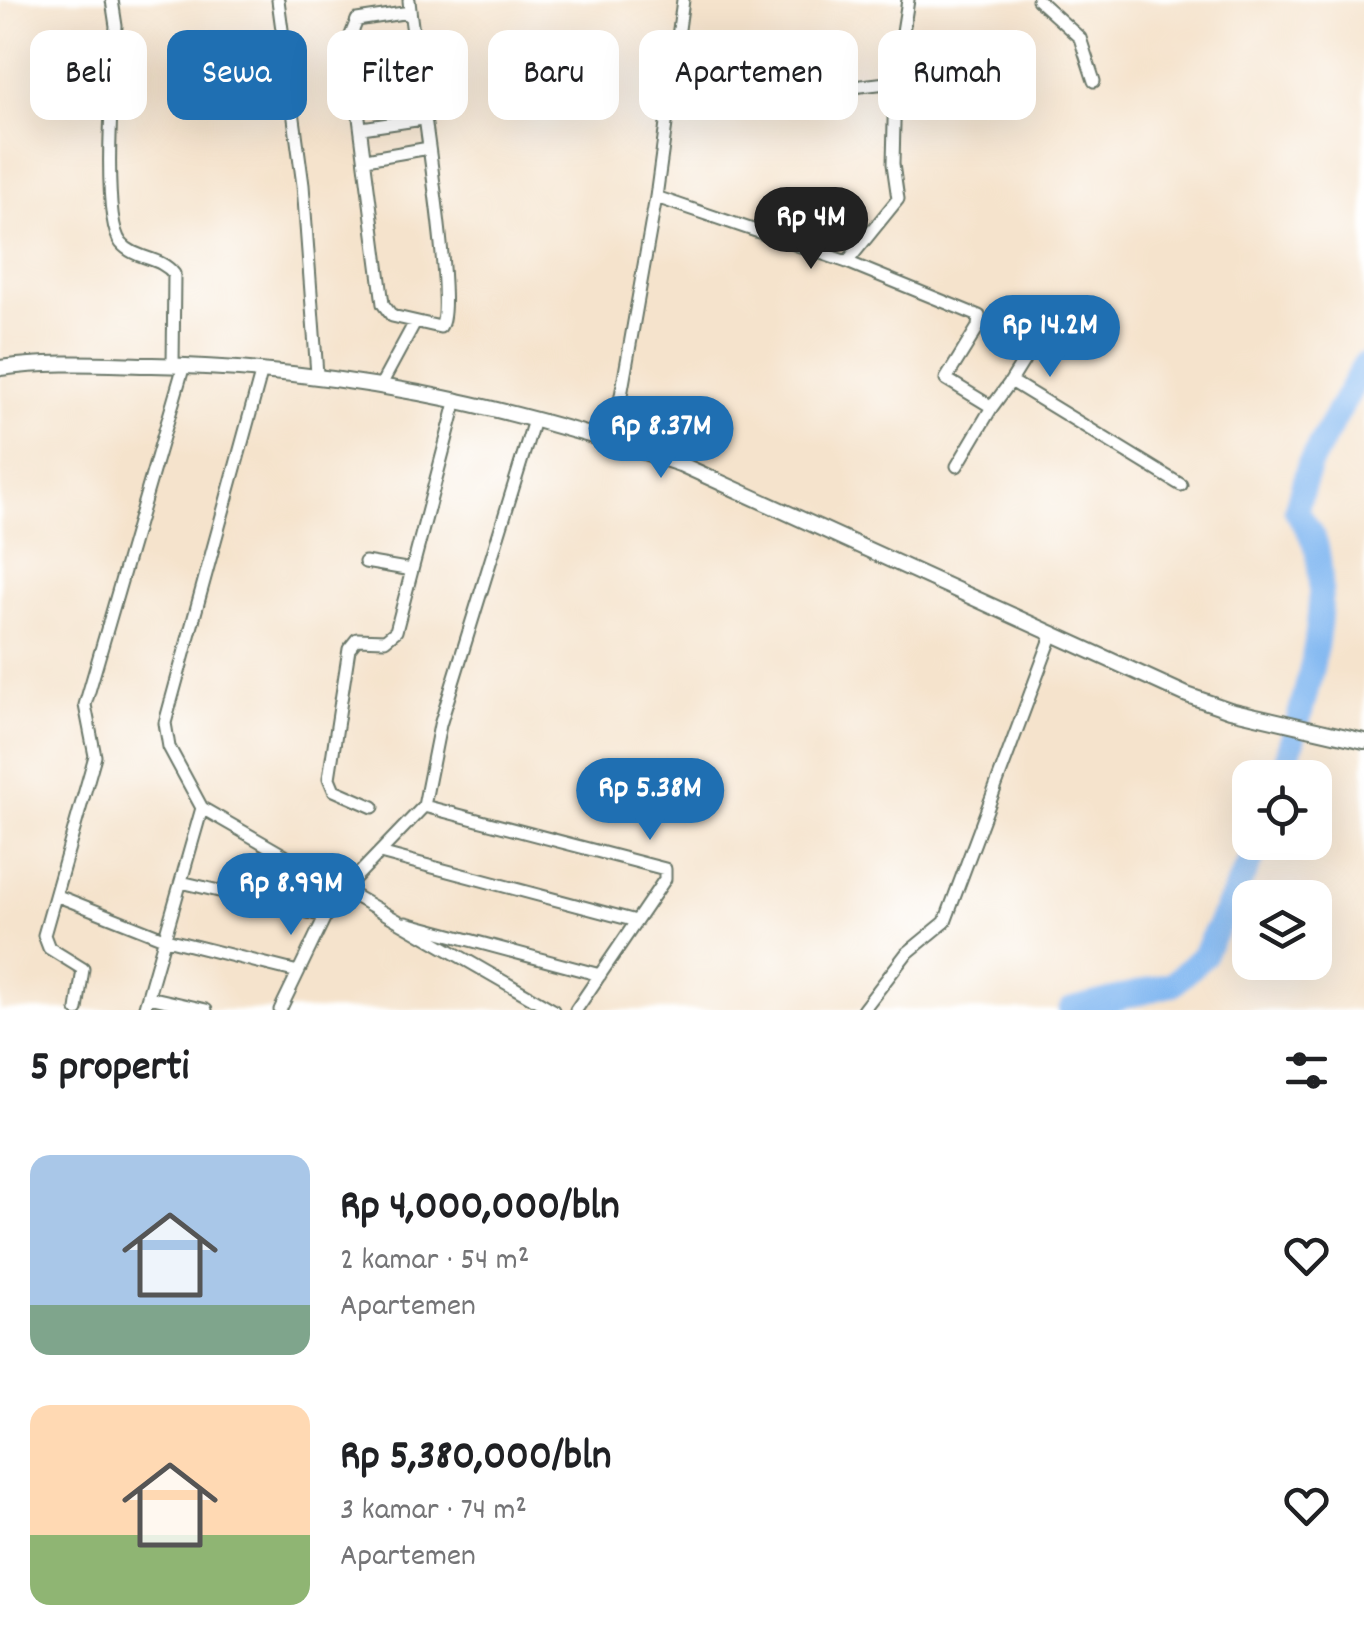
<!DOCTYPE html>
<html lang="id">
<head>
<meta charset="utf-8">
<style>
	:root { --surface:#fff; --page:#f2f2f2; --text:#202124; --muted:#757577; --accent:#1f6fb2 }
	body { margin:0; font-family:Dekko,sans-serif; background:var(--page); color:var(--text); height:100vh; display:flex; flex-direction:column; font-size:38px; white-space:nowrap }
	* { box-sizing:border-box; margin:0 }
	p { font-size:32px; color:var(--muted) }
	.icon { flex:none; width:55px; height:55px; fill:none; stroke:currentColor; stroke-width:2; stroke-linecap:round; stroke-linejoin:round }
	.map { position:relative; height:1010px; overflow:hidden }
	.side { display:flex; flex-direction:column; background:var(--surface); flex:1 }
	.side>* { flex:none }
	.banner { position:absolute; left:30px; top:30px; width:1305px; height:90px; display:flex; gap:20px }
	.fabs { position:absolute; left:1232px; top:760px; display:grid; gap:20px }
	.fabs a { display:grid; place-items:center; width:100px; height:100px; border-radius:20px; background:var(--surface); box-shadow:0 10px 40px #0002; font-size:50px }
	.price { position:absolute; translate:-50% -85px; padding:0 22px; border-radius:35px; background:var(--accent); color:#fff; font-size:32px; line-height:65px; filter:drop-shadow(0 2px 5px #0008) }
	.price::after { content:''; position:absolute; left:50%; top:60px; width:30px; height:22px; margin-left:-15px; background:inherit; clip-path:polygon(0 0,100% 0,50% 100%) }
	.price.selected { background:#222; color:#fff }
	ul { padding:0; list-style:none }
	li { display:flex; align-items:center; gap:30px; height:250px; padding:0 30px }
	li span { display:grid; place-items:center; flex:none; width:280px; height:200px; border-radius:20px; color:#555 }
	li>.icon { margin-inline-start:auto }
	span .icon { width:120px; height:120px; fill:#fffc; stroke-width:1 }
	li b { font-size:42px }
	h2 { display:flex; justify-content:space-between; align-items:center; height:120px; padding:0 30px; font-size:42px }
	.chip { padding:0 35px; border-radius:20px; background:var(--surface); box-shadow:0 10px 40px #0002; font-size:35px; line-height:90px }
	.chip.selected { background:var(--accent); color:#fff }
	.map>svg:first-child { display:block }
	.lines { fill:none; stroke-linecap:round; stroke-linejoin:round }
	.river { stroke:#82b8f1; stroke-width:25 }
	.minor-casing { stroke:#6a7769; stroke-width:15 }
	.tertiary-casing { stroke:#6a7769; stroke-width:18 }
	.minor { stroke:#fff; stroke-width:11 }
	.tertiary { stroke:#fff; stroke-width:14 }
</style>
</head>
<body>
<div class="map">
<svg width="1364" height="1010" viewBox="0 0 1364 1010">
	<rect width="100%" height="100%" fill="#fff"/>
	<filter id="ink" filterUnits="userSpaceOnUse"><feTurbulence type="fractalNoise" baseFrequency=".01" numOctaves="2"/><feDisplacementMap in="SourceGraphic" scale="20" xChannelSelector="R" yChannelSelector="G"/><feConvolveMatrix kernelMatrix="1 2 1 2 8 2 1 2 1" color-interpolation-filters="sRGB"/></filter>
	<filter id="wash" filterUnits="userSpaceOnUse"><feTurbulence type="fractalNoise" baseFrequency=".0048" numOctaves="4" result="noise"/><feDisplacementMap in="SourceGraphic" scale="40" xChannelSelector="R" yChannelSelector="G"/><feGaussianBlur stdDeviation="2.25" result="paint"/><feColorMatrix in="noise" values="0 0 0 0 0 0 0 0 0 0 0 0 0 0 0 0 0 1.4 0 .05"/><feComposite in="paint" operator="in"/></filter>
	<g filter="url(#wash)">
		<rect width="100%" height="100%" fill="#f5e3cc"/>
		<g class="lines">
			<path class="river" d="M1281 778C1302 711 1331 620 1317 550 1315 537 1303 522 1296 510L1309 465 1364 365
				M1071 1010 1173 984 1203 956 1260 842"/>
		</g>
	</g>
	<g filter="url(#ink)">
		<g class="lines">
			<g class="minor-casing">
				<path id="minor" d="M112 0 116 26C114 66 100 216 121 243 135 260 161 256 174 274L173 365
					M278 0 303 185 317 374
					M409 0C412 43 459 312 440 327L392 316 383 304 349 40 357 20 410 12
					M1038 0 1080 38 1094 81
					M667 109 895 82
					M362 128 423 119
					M366 159 429 148
					M656 197 847 262 979 316 978 327 946 379 992 407 1011 381 1181 485
					M847 262 898 199 893 164 895 82 908 0
					M1011 381 1024 360
					M382 383 415 322
					M613 441 656 197 683 0
					M957 466 992 407
					M365 562 412 570
					M424 806 665 869V879L576 1010
					M373 807 334 790 329 778 349 649 357 639 385 640 396 631 457 399
					M202 808 553 1010
					M380 853 636 921
					M181 882 324 916
					M58 896 166 939 298 972
					M406 923 600 975
					M149 997 206 1010
					M77 1010 83 969 49 948 44 935 95 756 85 705 184 365
					M144 1010 202 808 169 747 165 723 262 370
					M280 1010 332 902 424 806 440 725 534 420
					M863 1010 906 954 945 922 1053 633"/>
			</g>
			<g class="tertiary-casing">
				<path id="tertiary" d="M0 368C51 361 101 364 152 365 341 369 501 403 680 464L1187 695 1230 710 1364 741"/>
			</g>
			<use href="#minor" class="minor"/>
			<use href="#tertiary" class="tertiary"/>
		</g>
	</g>
</svg>
<div class="fabs">
<a><svg class="icon" aria-label="locate" viewBox="0 0 24 24"><circle cx="12" cy="12" r="6"/><path d="M12 2v4M12 18v4M2 12h4M18 12h4"/></svg></a>
<a><svg class="icon" aria-label="layers" viewBox="0 0 24 24"><path d="M12 4l9 5-9 5-9-5zM3 14l9 5 9-5"/></svg></a>
</div>
<b class="price selected" style="left:811px;top:272px">Rp 4M</b>
<b class="price" style="left:1050px;top:380px">Rp 14.2M</b>
<b class="price" style="left:661px;top:481px">Rp 8.37M</b>
<b class="price" style="left:650px;top:843px">Rp 5.38M</b>
<b class="price" style="left:291px;top:938px">Rp 8.99M</b>
<div class="banner">
<a class="chip">Beli</a>
<a class="chip selected">Sewa</a>
<a class="chip">Filter</a>
<a class="chip">Baru</a>
<a class="chip">Apartemen</a>
<a class="chip">Rumah</a>
</div>
</div>
<section class="side">
<h2>5 properti<svg class="icon" aria-label="filters" viewBox="0 0 24 24"><path d="M4 7h16M4 17h16"/><circle cx="9" cy="7" r="2"/><circle cx="15" cy="17" r="2"/></svg></h2>
<ul>
<li><span style="background:linear-gradient(#a9c7e8 75%,#7fa58c 0)"><svg class="icon" aria-label="home" viewBox="0 0 24 24"><path d="M3 11l9-7 9 7M6 9v11h12V9"/></svg></span><div><b>Rp 4,000,000/bln</b><p>2 kamar · 54 m²</p><p>Apartemen</p></div><svg class="icon" aria-label="heart" viewBox="0 0 24 24"><path d="M12 20l-8-8c-3-5 5-10 8-4 3-6 11-1 8 4z"/></svg></li>
<li><span style="background:linear-gradient(#ffd9b3 65%,#8fb573 0)"><svg class="icon" aria-label="home" viewBox="0 0 24 24"><path d="M3 11l9-7 9 7M6 9v11h12V9"/></svg></span><div><b>Rp 5,380,000/bln</b><p>3 kamar · 74 m²</p><p>Apartemen</p></div><svg class="icon" aria-label="heart" viewBox="0 0 24 24"><path d="M12 20l-8-8c-3-5 5-10 8-4 3-6 11-1 8 4z"/></svg></li>
</ul>
</section>
</body>
</html>
